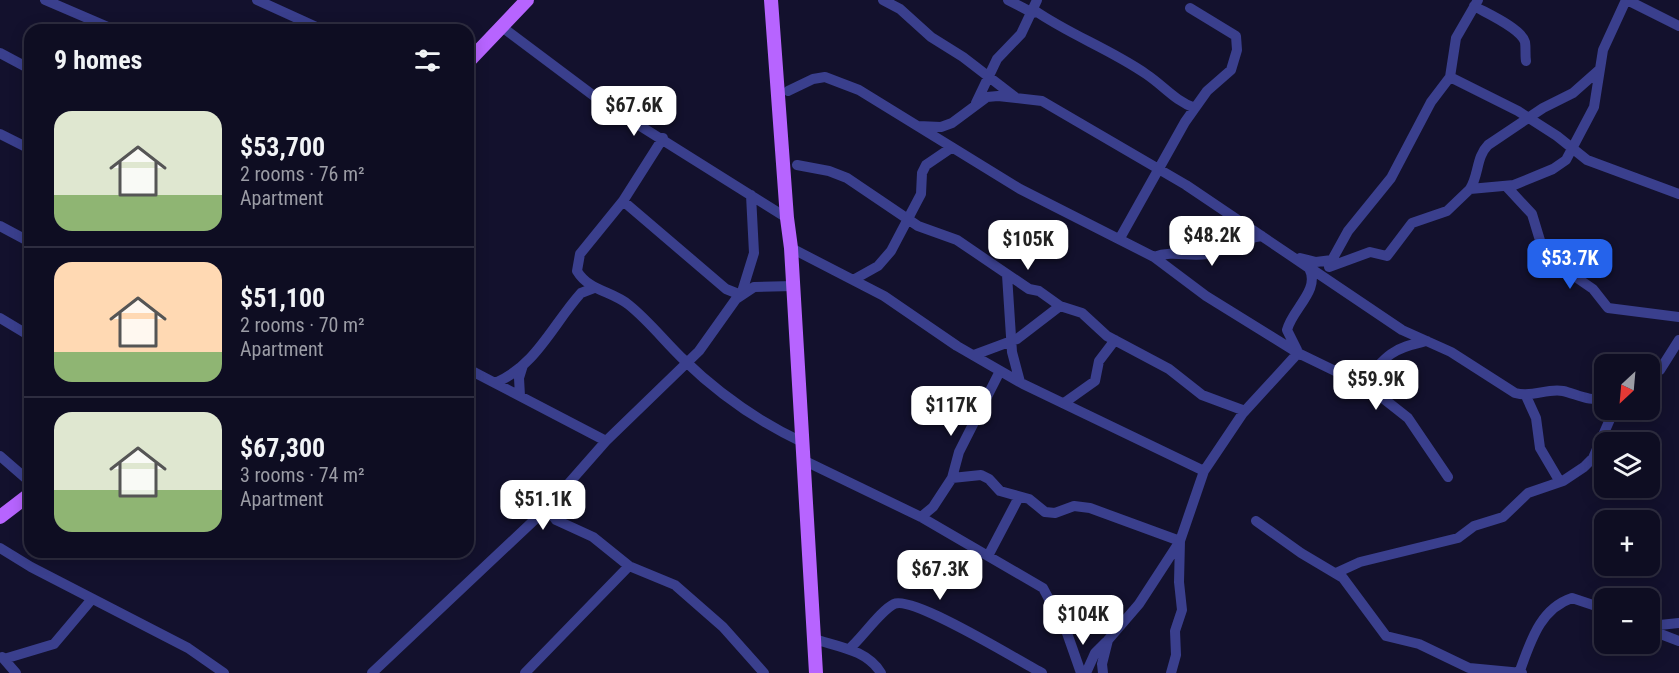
<!DOCTYPE html>
<html lang="en">
<head>
<meta charset="utf-8">
<style>
	:root { --surface:#0e0d22; --page:#17162a; --text:#f1f3f6; --muted:#9b9ca5; --line:#2e2d40; --accent:#2563eb }
	body { margin:0; font-family:"Roboto Condensed",sans-serif; background:var(--page); color:var(--text); height:100vh; display:flex; flex-direction:column; font-size:22px; white-space:nowrap }
	* { box-sizing:border-box; margin:0 }
	p { font-size:20px; color:var(--muted) }
	.icon { flex:none; width:33px; height:33px; fill:none; stroke:currentColor; stroke-width:2; stroke-linecap:round; stroke-linejoin:round }
	.map { position:relative; flex:1; overflow:hidden }
	.details { position:absolute; left:24px; top:24px; width:450px; height:534px; display:flex; flex-direction:column; background:var(--surface); border-radius:18px; box-shadow:0 3px 15px #0003,0 0 0 2px var(--line) }
	.details>* { flex:none }
	.needle { width:39px; rotate:206deg }
	.fabs { position:absolute; left:1594px; top:354px; display:grid; gap:12px }
	.fabs a { display:grid; place-items:center; width:66px; height:66px; border-radius:12px; background:var(--surface); box-shadow:0 3px 15px #0003,0 0 0 2px var(--line); font-size:30px }
	.price { position:absolute; translate:-50% -51px; padding:0 14px; border-radius:12px; background:#fff; color:#222; font-size:20px; line-height:39px; filter:drop-shadow(0 2px 3px #0008) }
	.price::after { content:''; position:absolute; left:50%; top:36px; width:18px; height:14px; margin-left:-9px; background:inherit; clip-path:polygon(0 0,100% 0,50% 100%) }
	.price.active { background:var(--accent); color:#fff }
	ul { padding:0; list-style:none }
	li { display:flex; align-items:center; gap:18px; height:150px; padding:0 30px }
	li+li { border-top:2px solid var(--line) }
	li span { display:grid; place-items:center; flex:none; width:168px; height:120px; border-radius:18px; color:#555 }
	li>.icon { margin-inline-start:auto }
	span .icon { width:72px; height:72px; fill:#fffc; stroke-width:1 }
	li b { font-size:26px }
	h2 { display:flex; justify-content:space-between; align-items:center; height:72px; padding:0 30px; font-size:26px }
	.map>svg:first-child { display:block }
	.lines { fill:none; stroke-linecap:round; stroke-linejoin:round }
	.minor { stroke:#3a3f8d; stroke-width:10 }
	.major { stroke:#b764ff; stroke-width:14 }
</style>
</head>
<body>
<div class="map">
<svg width="1679" height="673" viewBox="0 0 1679 673">
	<rect width="100%" height="100%" fill="#13112d"/>
	<g class="lines">
		<path class="minor" d="M45 0 115 30
			M257 0 323 30
			M883 0 900 9 931 37 963 57 1015 97
			M1008 0 1033 13
			M1627 0 1679 26
			M1474 6C1486 13 1521 28 1525 42 1526 48 1525 55 1526 61
			M1034 10C1070 35 1110 49 1146 74 1164 86 1175 101 1195 108
			M502 27 602 102 787 218
			M0 53 30 69
			M1450 77 1518 111 1557 136 1587 160 1679 194
			M788 91 813 79 825 77 859 90 1020 189 1154 257 1206 296 1298 353 1364 385 1384 399 1408 418 1448 477
			M976 103 997 59 1021 34 1037 0
			M918 126 941 127 952 123 987 97 998 96 1042 101 1186 185 1309 268C1321 290 1292 309 1287 330L1297 350
			M0 134 30 149
			M663 138 623 201 580 254 577 271C589 291 612 291 629 305 649 321 666 343 684 360 719 394 759 422 804 443
			M797 165 829 171 847 178 918 226 957 240 1029 289 1039 291 1060 306 1082 313 1107 336 1169 369 1202 395 1245 411
			M1506 186 1532 214 1542 247 1551 260 1593 289 1608 308 1679 317
			M1470 189C1479 175 1476 157 1488 145L1543 108 1573 93 1599 70
			M623 201 726 289 741 295 754 253 751 195
			M0 226 30 242
			M1120 238 1185 122 1207 91 1231 70 1237 50 1236 36 1190 8
			M791 248 884 296 957 346 1023 384 1204 471 1180 541 1139 604 1108 640 1102 664 1103 673
			M1154 257C1173 250 1188 257 1207 254 1226 250 1242 238 1262 236
			M1300 258 1316 262 1332 260 1348 231 1391 178 1431 102 1450 77 1456 38 1478 0
			M1329 267 1370 252 1387 256 1412 223 1447 211 1470 189 1514 185 1553 169 1566 160 1594 107 1603 50 1626 0
			M1310 268 1402 330 1451 352 1515 393C1533 398 1546 388 1563 391 1577 394 1590 403 1605 397
			M1007 275 1012 352 1020 382
			M853 280 878 266 891 251 921 194 922 173 926 165 951 148
			M0 318 30 336
			M974 355 1017 339 1060 306
			M468 369 606 441
			M1650 377 1660 370 1679 340
			M1354 380C1372 378 1377 364 1391 354 1402 346 1415 344 1427 341
			M495 383C536 366 553 324 581 293L594 288
			M520 396 519 378 523 365
			M1526 396 1536 418 1540 448 1560 482
			M1064 403 1095 381 1099 361 1115 340
			M0 456 30 482
			M805 461 921 517 1043 588 1067 633 1081 673
			M1204 471 1243 413 1298 353 1300 355
			M952 478 981 475 989 479 1000 491 1029 499 1045 512 1055 513 1074 506 1090 508 1180 541 1179 582 1182 610 1175 631 1176 655 1171 673
			M547 508 556 520 593 537 629 566 675 585 723 627 764 673
			M921 517 933 507 952 478 959 452 1000 371
			M1256 521 1301 553 1343 578 1386 636 1419 644 1469 668 1522 673
			M0 548 31 567 188 648 224 673
			M988 556 1019 497
			M1336 573 1360 562 1458 538 1474 526 1503 517 1528 493 1563 481 1584 467 1593 458 1614 410
			M1650 626 1679 623
			M1650 630 1679 641
			M814 639C839 647 867 650 881 673
			M849 649C862 638 880 611 894 604 913 595 1019 661 1042 673
			M2 657 16 673
			M4 659 54 644 92 599
			M372 673 547 508 606 441 699 351 736 299 754 287 794 286
			M525 673 629 566
			M1086 673 1095 653 1106 642
			M1519 673C1530 644 1539 609 1572 598L1605 609"/>
		<path class="major" d="M771 0 787 218 791 248 816 673
			M468 62 527 0
			M0 517 30 494"/>
	</g>
</svg>
<div class="fabs">
<a><svg class="needle" viewBox="-14 -14 28 28"><path d="M0-13l5 13h-10z" fill="#e53935"/><path d="M0 13l5-13h-10z" fill="#9b9ca5"/></svg></a>
<a><svg class="icon" aria-label="layers" viewBox="0 0 24 24"><path d="M12 4l9 5-9 5-9-5zM3 14l9 5 9-5"/></svg></a>
<a>+</a>
<a>−</a>
</div>
<b class="price" style="left:634px;top:137px">$67.6K</b>
<b class="price" style="left:1212px;top:267px">$48.2K</b>
<b class="price" style="left:1028px;top:271px">$105K</b>
<b class="price active" style="left:1570px;top:290px">$53.7K</b>
<b class="price" style="left:1376px;top:411px">$59.9K</b>
<b class="price" style="left:951px;top:437px">$117K</b>
<b class="price" style="left:543px;top:531px">$51.1K</b>
<b class="price" style="left:940px;top:601px">$67.3K</b>
<b class="price" style="left:1083px;top:646px">$104K</b>
<section class="details">
<h2>9 homes<svg class="icon" aria-label="filters" viewBox="0 0 24 24"><path d="M4 7h16M4 17h16"/><circle cx="9" cy="7" r="2"/><circle cx="15" cy="17" r="2"/></svg></h2>
<ul>
<li><span style="background:linear-gradient(#dfe7d0 70%,#8fb573 0)"><svg class="icon" aria-label="home" viewBox="0 0 24 24"><path d="M3 11l9-7 9 7M6 9v11h12V9"/></svg></span><div><b>$53,700</b><p>2 rooms · 76 m²</p><p>Apartment</p></div></li>
<li><span style="background:linear-gradient(#ffd9b3 75%,#8fb573 0)"><svg class="icon" aria-label="home" viewBox="0 0 24 24"><path d="M3 11l9-7 9 7M6 9v11h12V9"/></svg></span><div><b>$51,100</b><p>2 rooms · 70 m²</p><p>Apartment</p></div></li>
<li><span style="background:linear-gradient(#dfe7d0 65%,#8fb573 0)"><svg class="icon" aria-label="home" viewBox="0 0 24 24"><path d="M3 11l9-7 9 7M6 9v11h12V9"/></svg></span><div><b>$67,300</b><p>3 rooms · 74 m²</p><p>Apartment</p></div></li>
</ul>
</section>
</div>
</body>
</html>
